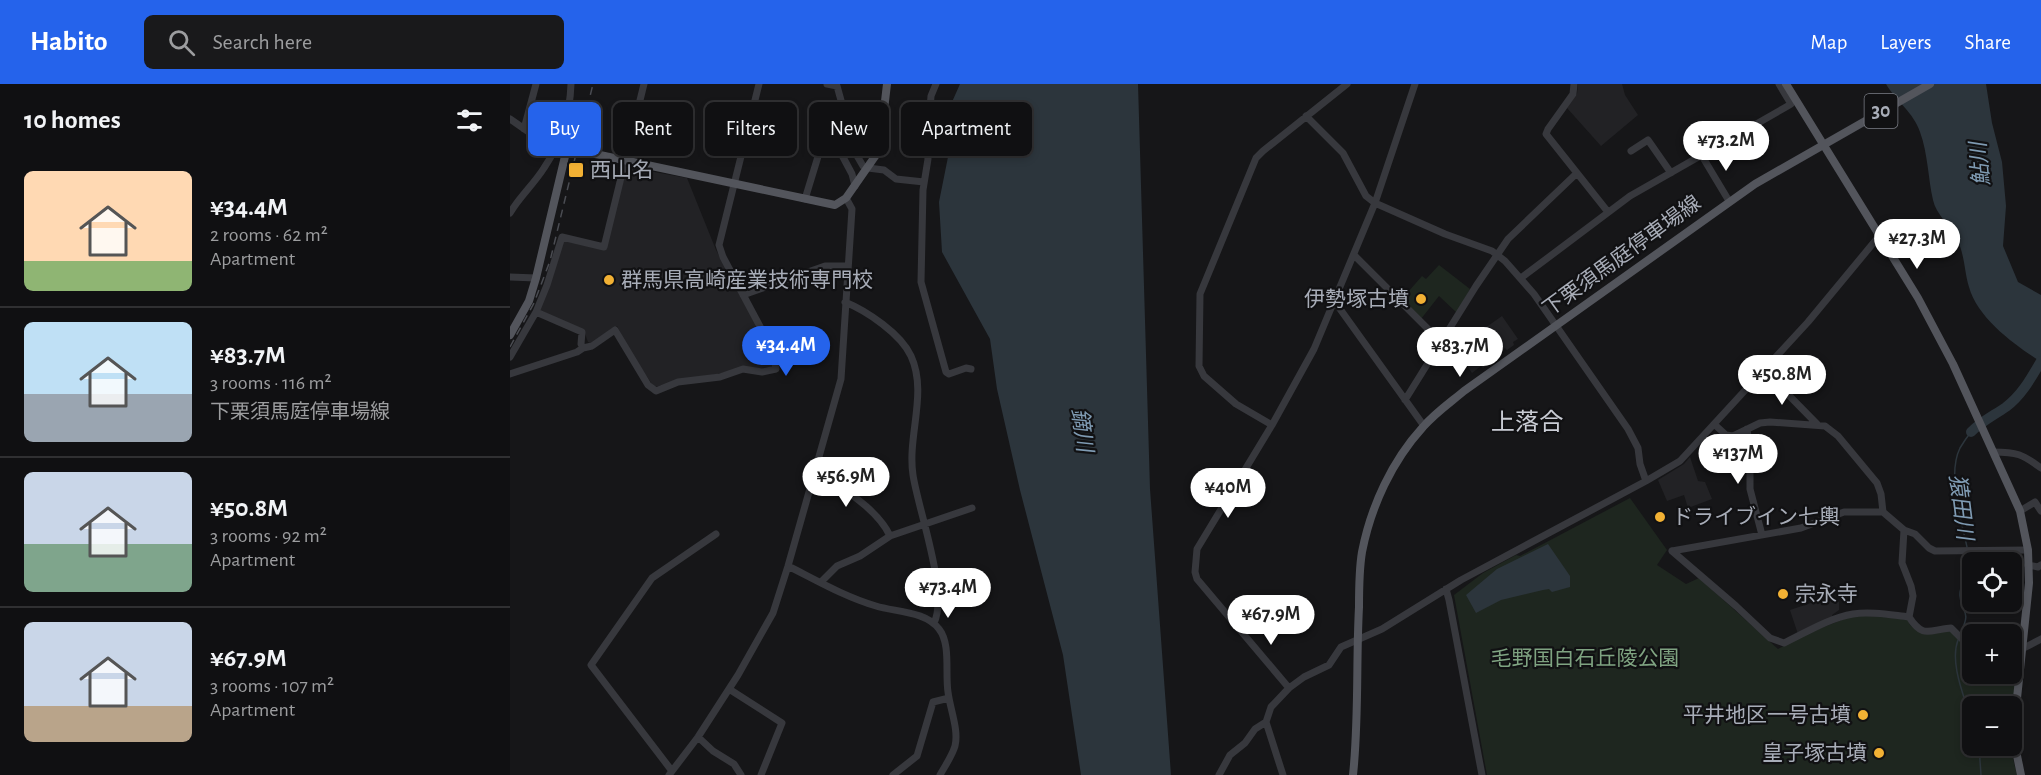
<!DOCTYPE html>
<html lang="en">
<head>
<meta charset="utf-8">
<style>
	:root { --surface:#101012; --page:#19191b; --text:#f1f3f6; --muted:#9c9d9f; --line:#303032; --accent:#2563eb }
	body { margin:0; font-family:"Alegreya Sans","Noto Sans JP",sans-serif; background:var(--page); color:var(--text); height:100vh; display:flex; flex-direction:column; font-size:22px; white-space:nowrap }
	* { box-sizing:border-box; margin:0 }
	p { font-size:20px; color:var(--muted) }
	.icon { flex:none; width:33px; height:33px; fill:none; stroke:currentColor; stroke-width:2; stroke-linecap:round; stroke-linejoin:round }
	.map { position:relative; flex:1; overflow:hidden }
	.panel { display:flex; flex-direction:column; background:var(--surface); width:510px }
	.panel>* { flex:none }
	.top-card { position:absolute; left:18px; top:18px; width:570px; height:54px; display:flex; gap:12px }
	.controls { position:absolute; left:1452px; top:468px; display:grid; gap:12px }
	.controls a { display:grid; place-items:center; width:60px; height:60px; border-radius:9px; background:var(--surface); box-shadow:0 3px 9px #0003,0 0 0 2px var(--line); font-size:30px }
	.price { position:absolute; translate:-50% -51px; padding:0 14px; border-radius:21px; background:#fff; color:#222; font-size:20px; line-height:39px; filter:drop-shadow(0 2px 3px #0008) }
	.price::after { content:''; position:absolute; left:50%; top:36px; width:18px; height:14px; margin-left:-9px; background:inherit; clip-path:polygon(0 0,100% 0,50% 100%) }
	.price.current { background:var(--accent); color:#fff }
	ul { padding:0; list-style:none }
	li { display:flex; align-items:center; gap:18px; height:150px; padding:0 24px }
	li+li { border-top:2px solid var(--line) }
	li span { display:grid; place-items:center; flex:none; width:168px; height:120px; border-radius:9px; color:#555 }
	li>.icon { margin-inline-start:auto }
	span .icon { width:72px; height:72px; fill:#fffc; stroke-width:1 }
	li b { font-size:26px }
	h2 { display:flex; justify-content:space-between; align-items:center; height:72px; padding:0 24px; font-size:26px }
	.pill { padding:0 21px; border-radius:9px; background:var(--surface); box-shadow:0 3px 9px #0003,0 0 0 2px var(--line); font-size:21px; line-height:54px }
	.pill.current { background:var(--accent); color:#fff }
	header { display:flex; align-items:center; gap:36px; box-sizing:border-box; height:84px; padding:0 30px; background:var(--accent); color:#fff }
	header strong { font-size:28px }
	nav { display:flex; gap:33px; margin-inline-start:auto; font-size:21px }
	.search { width:420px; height:54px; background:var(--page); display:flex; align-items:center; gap:15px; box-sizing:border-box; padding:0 21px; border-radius:9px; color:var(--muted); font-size:22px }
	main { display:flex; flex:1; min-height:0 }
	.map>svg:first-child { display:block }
	.built { fill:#222225 }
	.green { fill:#1e261f }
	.water { fill:#2c353c }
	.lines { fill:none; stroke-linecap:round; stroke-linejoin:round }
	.stream { stroke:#2c353c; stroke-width:1.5 }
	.river { stroke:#2c353c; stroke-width:10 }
	.minor { stroke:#37383d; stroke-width:7 }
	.major { stroke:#53555c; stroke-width:8 }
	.rail { stroke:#4a4c52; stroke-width:1.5; stroke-dasharray:8 6; stroke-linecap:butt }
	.poi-dot { fill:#f2b134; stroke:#111113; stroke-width:2 }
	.labels { text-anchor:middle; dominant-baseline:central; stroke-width:4.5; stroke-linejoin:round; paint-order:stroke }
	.shield { fill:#111113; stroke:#7b7e86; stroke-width:1.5 }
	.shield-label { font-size:20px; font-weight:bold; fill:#a8adb8 }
	.poi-label { font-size:21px; fill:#a8adb8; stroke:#111113; text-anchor:start }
	.street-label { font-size:21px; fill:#a8adb8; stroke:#111113 }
	.park-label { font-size:21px; fill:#7fa381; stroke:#111113 }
	.water-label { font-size:22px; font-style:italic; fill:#7f9bb3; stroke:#111113 }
	.quarter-label { font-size:24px; fill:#c9ccd4; stroke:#111113 }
</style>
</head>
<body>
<header>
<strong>Habito</strong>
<div class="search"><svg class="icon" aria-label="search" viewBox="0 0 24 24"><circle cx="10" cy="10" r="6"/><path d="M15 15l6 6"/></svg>Search here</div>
<nav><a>Map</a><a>Layers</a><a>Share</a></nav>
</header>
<main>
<section class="panel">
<h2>10 homes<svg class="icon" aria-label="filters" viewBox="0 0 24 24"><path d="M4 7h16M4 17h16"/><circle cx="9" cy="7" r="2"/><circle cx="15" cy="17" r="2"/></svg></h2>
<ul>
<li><span style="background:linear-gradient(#ffd9b3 75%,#8fb573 0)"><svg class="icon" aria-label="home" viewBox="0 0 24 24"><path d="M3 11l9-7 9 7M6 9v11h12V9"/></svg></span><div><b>¥34.4M</b><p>2 rooms · 62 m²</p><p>Apartment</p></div></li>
<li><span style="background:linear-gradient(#bfe0f5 60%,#9aa5b1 0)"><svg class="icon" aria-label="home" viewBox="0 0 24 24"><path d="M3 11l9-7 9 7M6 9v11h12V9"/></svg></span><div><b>¥83.7M</b><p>3 rooms · 116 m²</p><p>下栗須馬庭停車場線</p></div></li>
<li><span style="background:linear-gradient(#c9d6e8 60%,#7fa58c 0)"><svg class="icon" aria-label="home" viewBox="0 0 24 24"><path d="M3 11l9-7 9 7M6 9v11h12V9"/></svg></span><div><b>¥50.8M</b><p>3 rooms · 92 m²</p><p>Apartment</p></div></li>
<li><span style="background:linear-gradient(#c9d6e8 70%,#b9a48a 0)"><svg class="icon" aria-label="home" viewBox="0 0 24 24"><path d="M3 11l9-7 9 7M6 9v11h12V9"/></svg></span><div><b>¥67.9M</b><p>3 rooms · 107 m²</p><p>Apartment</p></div></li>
</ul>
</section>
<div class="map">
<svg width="1531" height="691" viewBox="0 0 1531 691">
	<rect width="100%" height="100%" fill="#161618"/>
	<path class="built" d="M1068 0H1112L1115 11 1128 31 1091 62 1057 24 1067 10Z
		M117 83 177 94 206 166 259 265 262 281 260 283 217 288 144 303 120 268 107 242 81 259 78 258 74 247 31 227 30 225 42 195 53 157 55 156 95 166Z
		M992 232 1008 255 1003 258 1004 261 997 266 995 264 979 276 980 279 973 284 971 282 962 289 938 255 941 249 951 261Z
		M1180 373 1188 397 1195 398 1202 415 1178 424 1174 411 1157 417 1148 396 1174 380Z
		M1322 512 1329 518V526L1322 531 1323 535 1288 550 1280 526Z"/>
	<path class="green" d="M929 181 960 205 947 229 929 212 911 235 892 215 912 192 916 195Z
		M1120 414 1157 466 1147 481 1176 500 1189 494 1268 565 1294 551 1344 531 1398 535 1400 541 1409 548 1441 545 1459 562 1462 590 1490 591 1502 590 1508 586 1502 631V622H1462V662H1500L1507 691H977L944 511 973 489 1006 471 1010 472Z"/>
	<path class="water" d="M450 0H628L640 405 661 691H571L553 571 510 406 487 305 480 255 432 168 429 118 441 58 442 18Z
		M1376 0H1476L1482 39 1492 78 1496 122 1493 162 1508 198 1531 211V278C1505 261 1468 235 1459 203 1454 186 1455 172 1447 155 1440 142 1426 130 1423 116 1418 94 1418 70 1410 48 1404 29 1386 17 1376 0Z
		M1038 460 1060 492V503L1042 508 1039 505 1033 506 991 516 966 529 956 511 987 485Z"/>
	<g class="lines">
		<path class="stream" d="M1457 463C1451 436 1437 390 1450 364 1453 359 1457 353 1461 348
			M1451 548C1462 525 1451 530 1450 512 1449 503 1455 498 1457 490 1459 484 1458 477 1458 471
			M1448 556C1440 577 1452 607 1459 629L1462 632
			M1469 662 1471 691"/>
		<path class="river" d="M1461 348C1472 337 1483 332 1496 323 1512 311 1521 294 1531 277"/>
		<path class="minor" d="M317 0 327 2 346 70 353 82 358 84 374 86 386 95 414 98
			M426 0 421 12 417 66 418 75 413 106 411 198 436 288 439 290 456 284 461 285
			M1064 0 1063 10 1038 45 1036 50 1098 128
			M796 32 833 69 856 112 865 119 935 150 982 167 995 177 1024 210 1118 345 1128 364 1130 380 1136 397
			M0 35 26 53 49 62
			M337 37 373 31
			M14 45 26 0
			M326 60 342 90 345 102
			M1121 67 1138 56 1161 89
			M1192 72 1219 117
			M295 115 310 66 342 54
			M0 129C10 112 24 100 34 84 51 59 60 30 61 0
			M844 171 932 259
			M0 193 26 194
			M1011 194 1120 112 1276 23 1281 20 1269 0
			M233 211 315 182H338
			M335 218C357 227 391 250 401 272 418 309 397 352 403 391 408 425 439 509 424 539
			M825 218 914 342
			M26 228 72 248 71 260 73 264 82 262 105 246 138 301 146 307 168 298 210 293 233 285 252 288 266 285 262 265 213 173 209 161 249 0
			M0 273 26 228 37 201 52 153 94 163 134 0
			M1254 286 1307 340
			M0 290 67 268 73 264
			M895 316 966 202 998 155 1067 89
			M1204 340 1216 351 1223 352 1250 339 1260 338 1315 342 1328 352 1367 399 1371 410 1373 428
			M762 341 726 320 694 292 689 282 690 210 746 74 753 67 837 0
			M1237 345 1240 370V405L1252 451
			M1483 368C1507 368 1512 370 1531 384
			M306 385C330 403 368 425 380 452
			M1510 427 1525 418 1531 427
			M1394 446 1392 479 1401 502 1403 512 1399 533C1414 556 1420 545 1441 544L1462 565
			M1162 467 1291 444 1334 428H1373L1394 446 1405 450 1419 464 1425 467 1518 466
			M1162 467 1226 522 1260 554 1274 559C1295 549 1319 534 1343 530 1361 527 1381 531 1399 533
			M1518 481 1528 483 1531 481
			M278 482C306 496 335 513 366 522 385 528 416 527 429 545 441 560 435 589 438 608 440 625 449 646 445 662 442 672 435 682 430 691
			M311 498 327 482 350 472 380 452 462 424
			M936 505 939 516 972 691
			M1512 565 1531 555
			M779 604 687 495 685 488 687 465 762 341 804 265 865 119 905 0
			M219 605 272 639 251 691
			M188 653 203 667 224 680 231 691
			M162 687 81 581 142 494 206 450
			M159 691 188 653 228 591 263 529 278 482 331 295 342 125 336 114
			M383 691 407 672 423 618 439 614
			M709 691 720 671 735 659 745 645 756 638
			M773 691 756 638 761 623 779 604 794 593 819 581 831 563 872 545 951 496 1136 397 1170 377 1298 238 1370 151"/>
		<path class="major" d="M1276 0 1408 214 1443 280 1510 427 1518 466 1519 499 1504 643V657L1511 691
			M0 251 19 217 26 194 57 64 325 121 336 114 366 71 370 60 377 0
			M843 691C849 635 846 579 849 523 849 505 849 486 852 468 861 422 882 377 913 343 925 329 941 318 954 307L1245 100 1420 0"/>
		<path class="rail" d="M0 263 24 219 40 177 83 0"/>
	</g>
	<g class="poi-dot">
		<rect x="58" y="78" width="16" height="16" rx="3"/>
		<circle cx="99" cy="196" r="6"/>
		<circle cx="911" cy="215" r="6"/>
		<circle cx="1150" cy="433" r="6"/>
		<circle cx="1273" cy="510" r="6"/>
		<circle cx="1353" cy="631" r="6"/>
		<circle cx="1369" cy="669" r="6"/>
	</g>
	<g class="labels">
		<rect class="shield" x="1354.5" y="10" width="33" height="34" rx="4.5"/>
		<g class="shield-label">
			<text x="1371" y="27">30</text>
		</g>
		<g class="poi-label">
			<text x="80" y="86">西山名</text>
			<text x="111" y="196">群馬県高崎産業技術専門校</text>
			<text x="899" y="215" text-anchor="end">伊勢塚古墳</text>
			<text x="1162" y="433">ドライブイン七輿</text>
			<text x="1285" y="510">宗永寺</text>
			<text x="1341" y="631" text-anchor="end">平井地区一号古墳</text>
			<text x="1357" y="669" text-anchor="end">皇子塚古墳</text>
		</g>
		<g class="street-label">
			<text transform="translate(1112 172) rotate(-36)">下栗須馬庭停車場線</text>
		</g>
		<g class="park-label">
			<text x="1075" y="574">毛野国白石丘陵公園</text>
		</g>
		<g class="water-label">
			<text transform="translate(1470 80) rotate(-95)">鮎川</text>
			<text transform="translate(572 346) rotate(82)">鏑川</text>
			<text transform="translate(1451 423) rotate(83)">猿田川</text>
		</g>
		<g class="quarter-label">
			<text x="1017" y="339">上落合</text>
		</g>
	</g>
</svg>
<div class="controls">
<a><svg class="icon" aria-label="locate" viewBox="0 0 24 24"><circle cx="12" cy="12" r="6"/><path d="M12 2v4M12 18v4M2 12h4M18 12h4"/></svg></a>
<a>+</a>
<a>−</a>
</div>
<b class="price" style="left:1216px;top:88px">¥73.2M</b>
<b class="price" style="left:1407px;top:186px">¥27.3M</b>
<b class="price current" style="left:276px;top:293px">¥34.4M</b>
<b class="price" style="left:950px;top:294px">¥83.7M</b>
<b class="price" style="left:1272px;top:322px">¥50.8M</b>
<b class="price" style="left:1228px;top:401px">¥137M</b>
<b class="price" style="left:336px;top:424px">¥56.9M</b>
<b class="price" style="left:718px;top:435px">¥40M</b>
<b class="price" style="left:438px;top:535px">¥73.4M</b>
<b class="price" style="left:761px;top:562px">¥67.9M</b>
<div class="top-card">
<a class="pill current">Buy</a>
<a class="pill">Rent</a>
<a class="pill">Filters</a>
<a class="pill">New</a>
<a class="pill">Apartment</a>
</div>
</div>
</main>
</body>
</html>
